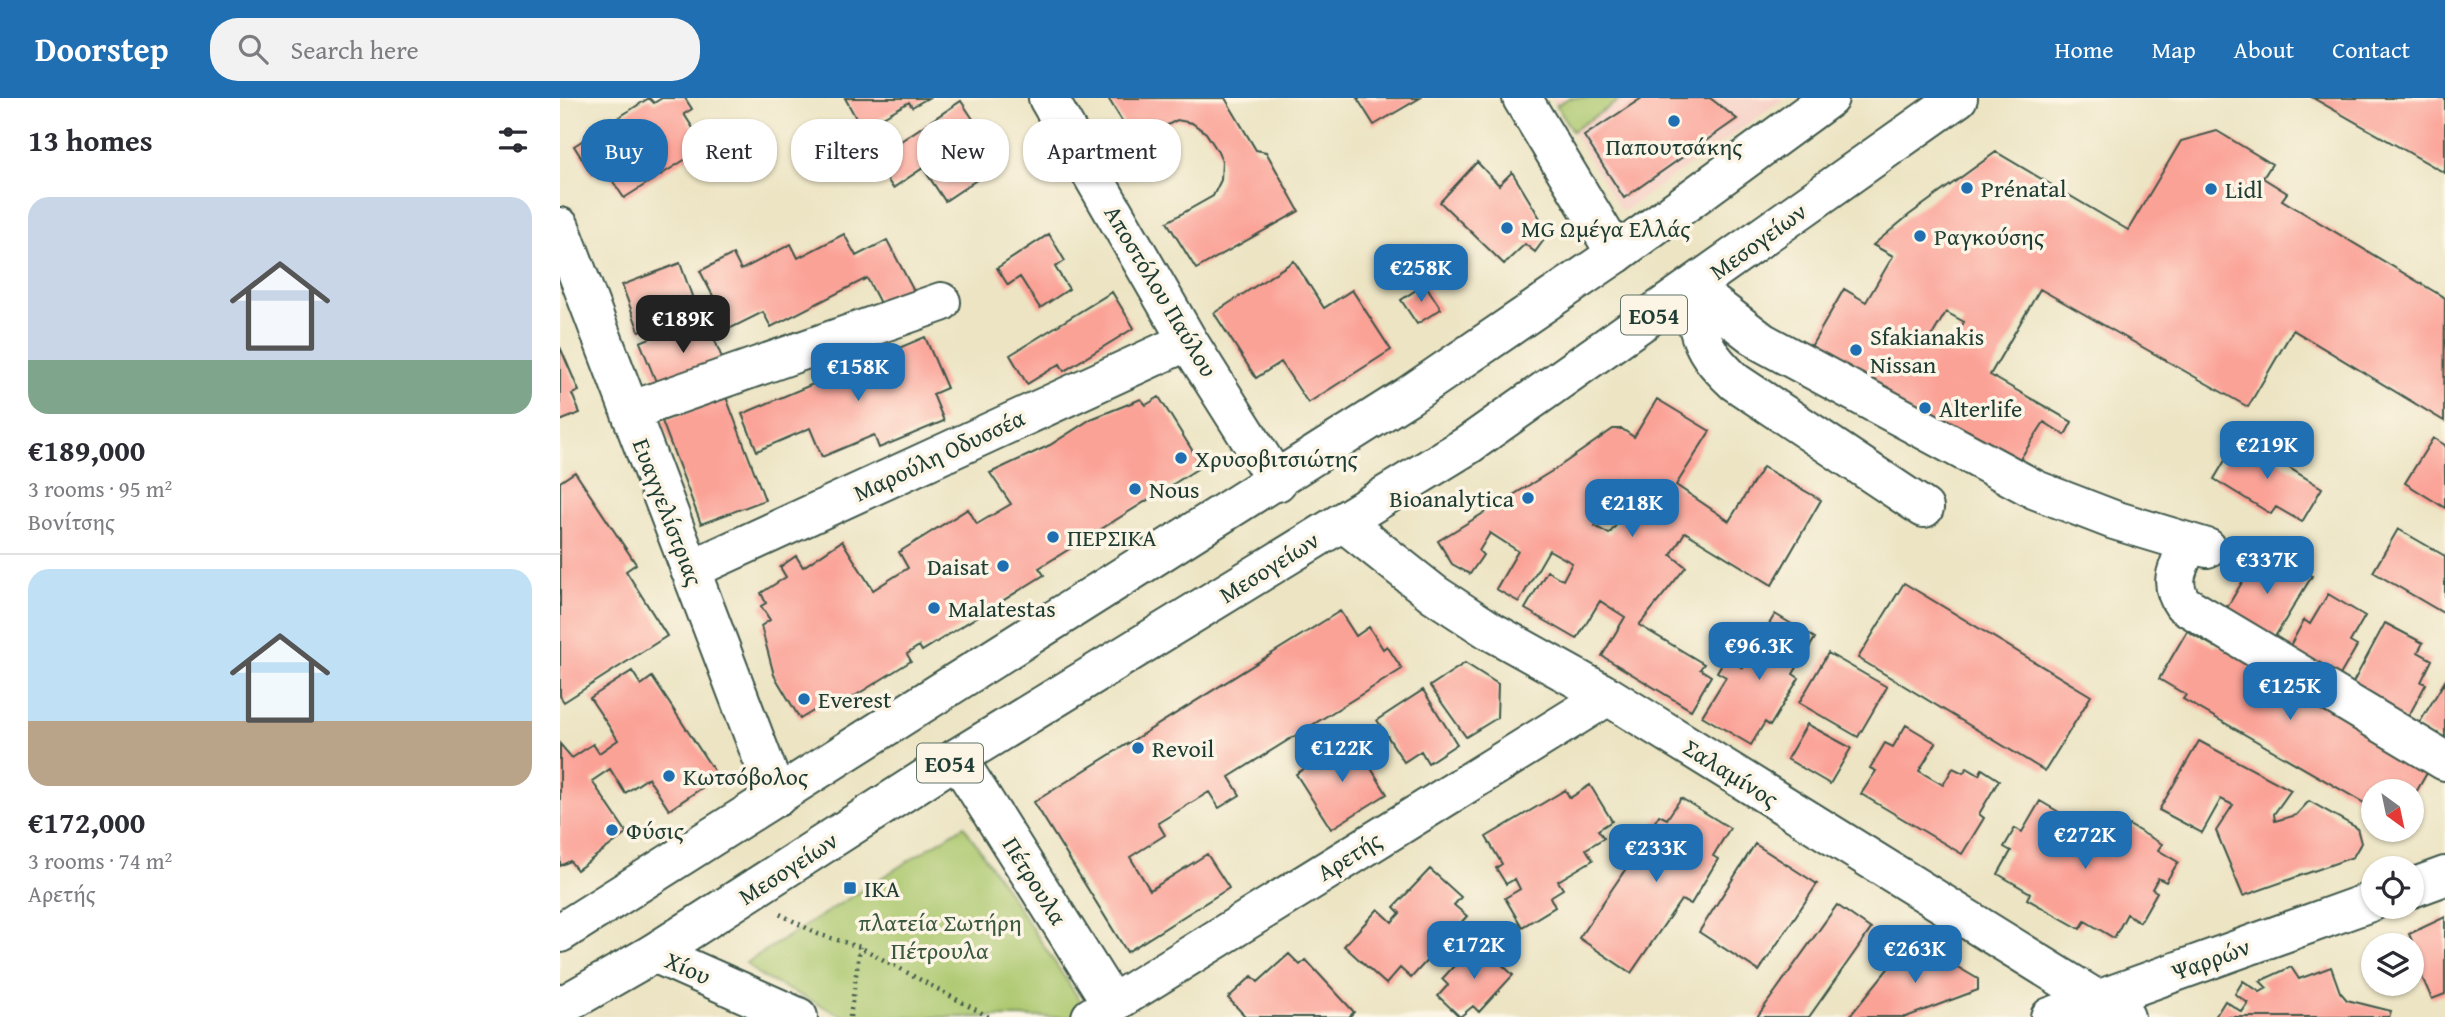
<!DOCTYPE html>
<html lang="en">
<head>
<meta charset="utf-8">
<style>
	:root { --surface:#fff; --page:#f2f2f3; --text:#2b2b33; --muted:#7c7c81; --line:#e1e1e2; --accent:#1f6fb2 }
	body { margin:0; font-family:"Gentium Book Plus",serif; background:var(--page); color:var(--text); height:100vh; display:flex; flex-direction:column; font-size:26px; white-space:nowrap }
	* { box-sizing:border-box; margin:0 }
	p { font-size:23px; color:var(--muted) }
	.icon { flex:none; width:38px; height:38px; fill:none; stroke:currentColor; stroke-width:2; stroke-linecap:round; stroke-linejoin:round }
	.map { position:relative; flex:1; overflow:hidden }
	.drawer { display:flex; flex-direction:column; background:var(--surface); width:560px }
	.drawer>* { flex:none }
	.guide { position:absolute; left:21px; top:21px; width:665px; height:63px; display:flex; gap:14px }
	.needle { width:46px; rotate:147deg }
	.controls { position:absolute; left:1801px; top:681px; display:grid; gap:14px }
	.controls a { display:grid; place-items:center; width:63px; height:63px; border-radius:50%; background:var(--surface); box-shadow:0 2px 5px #0004; font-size:35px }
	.price { position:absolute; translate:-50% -60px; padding:0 16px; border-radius:14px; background:var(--accent); color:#fff; font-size:23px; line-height:46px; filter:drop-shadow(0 2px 4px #0008) }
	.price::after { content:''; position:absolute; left:50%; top:42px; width:21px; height:16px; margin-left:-10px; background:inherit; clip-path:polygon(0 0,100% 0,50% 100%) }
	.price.current { background:#222; color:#fff }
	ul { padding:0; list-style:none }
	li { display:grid; align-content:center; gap:14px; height:371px; padding:0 28px }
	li+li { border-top:2px solid var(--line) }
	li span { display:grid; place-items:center; height:217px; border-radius:21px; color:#555 }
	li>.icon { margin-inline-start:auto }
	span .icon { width:126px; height:126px; fill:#fffc; stroke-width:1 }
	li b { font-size:30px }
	h2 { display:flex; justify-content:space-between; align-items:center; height:84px; padding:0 28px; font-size:30px }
	.tag { padding:0 24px; border-radius:28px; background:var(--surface); box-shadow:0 2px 5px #0004; font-size:24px; line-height:63px }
	.tag.current { background:var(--accent); color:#fff }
	header { display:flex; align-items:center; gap:42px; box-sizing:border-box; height:98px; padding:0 35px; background:var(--accent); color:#fff }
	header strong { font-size:33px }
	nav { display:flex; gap:38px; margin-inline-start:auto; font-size:24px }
	.search { width:490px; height:63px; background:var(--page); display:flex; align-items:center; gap:18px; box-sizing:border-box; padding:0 24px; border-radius:28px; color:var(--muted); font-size:26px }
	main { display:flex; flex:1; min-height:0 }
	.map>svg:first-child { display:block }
	.built { fill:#f7d1c8 }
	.green { fill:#acc86e; stroke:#668251; stroke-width:2 }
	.building { fill:#fba297; fill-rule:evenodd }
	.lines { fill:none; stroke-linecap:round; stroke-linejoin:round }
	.minor-casing { stroke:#3e5649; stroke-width:42 }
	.major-casing { stroke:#3e5649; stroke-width:42 }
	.path { stroke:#3e5649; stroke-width:4.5; stroke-dasharray:2 5; stroke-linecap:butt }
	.minor { stroke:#fff; stroke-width:38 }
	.major { stroke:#fff; stroke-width:38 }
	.poi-dot { fill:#1f6fb2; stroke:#fcf5e5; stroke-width:2.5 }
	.labels { text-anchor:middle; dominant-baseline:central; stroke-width:7; stroke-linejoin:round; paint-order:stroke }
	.shield { fill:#fcf5e5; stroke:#617469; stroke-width:2 }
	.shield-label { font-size:23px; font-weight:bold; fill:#1f3d34 }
	.poi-label { font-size:24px; fill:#1f3d34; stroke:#fcf5e5; text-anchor:start }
	.street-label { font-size:24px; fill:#1f3d34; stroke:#fcf5e5 }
	.park-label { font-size:24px; fill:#3b5940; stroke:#fcf5e5 }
</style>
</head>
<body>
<header>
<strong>Doorstep</strong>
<div class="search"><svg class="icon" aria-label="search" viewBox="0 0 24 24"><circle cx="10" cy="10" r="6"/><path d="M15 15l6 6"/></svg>Search here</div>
<nav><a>Home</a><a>Map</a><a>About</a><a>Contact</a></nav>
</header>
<main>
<section class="drawer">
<h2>13 homes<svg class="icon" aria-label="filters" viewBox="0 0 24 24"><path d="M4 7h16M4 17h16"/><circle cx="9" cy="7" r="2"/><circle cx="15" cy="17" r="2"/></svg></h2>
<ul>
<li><span style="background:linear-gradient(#c9d6e8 75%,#7fa58c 0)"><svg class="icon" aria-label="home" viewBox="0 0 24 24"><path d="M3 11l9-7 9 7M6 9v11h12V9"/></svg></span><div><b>€189,000</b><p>3 rooms · 95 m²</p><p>Βονίτσης</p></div></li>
<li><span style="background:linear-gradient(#bfe0f5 70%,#b9a48a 0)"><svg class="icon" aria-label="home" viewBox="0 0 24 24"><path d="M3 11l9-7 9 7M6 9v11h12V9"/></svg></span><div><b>€172,000</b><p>3 rooms · 74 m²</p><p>Αρετής</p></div></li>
</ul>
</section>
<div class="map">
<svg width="1885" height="919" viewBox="0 0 1885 919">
	<rect width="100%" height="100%" fill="#fcf5e5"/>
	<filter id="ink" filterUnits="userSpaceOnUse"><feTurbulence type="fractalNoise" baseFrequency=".0143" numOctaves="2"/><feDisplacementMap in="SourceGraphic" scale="14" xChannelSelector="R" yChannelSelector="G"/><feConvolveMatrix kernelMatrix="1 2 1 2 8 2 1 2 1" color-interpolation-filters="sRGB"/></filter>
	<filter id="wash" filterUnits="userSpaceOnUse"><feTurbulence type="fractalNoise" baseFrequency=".00686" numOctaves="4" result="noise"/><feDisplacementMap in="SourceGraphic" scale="28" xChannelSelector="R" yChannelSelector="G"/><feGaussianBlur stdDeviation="1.57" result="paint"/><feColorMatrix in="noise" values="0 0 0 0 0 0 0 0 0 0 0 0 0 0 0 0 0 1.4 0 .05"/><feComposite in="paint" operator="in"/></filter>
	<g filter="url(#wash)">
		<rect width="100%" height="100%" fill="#ece4c3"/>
		<path class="built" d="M992 0H1225L1062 114Z"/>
		<path class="green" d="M1009 0H1063L1012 33 996 7Z
			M404 728 529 916 523 919H285L202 879 186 865Z"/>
		<g id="blocks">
			<path class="building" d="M89 0 94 5 102 0H125L132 11 124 16 145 49 64 100 44 70 32 77 14 48Z
				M285 0H368L352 9 349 4 302 31Z
				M548 0H665L696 52 706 54 739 113 636 171 607 124 653 98 661 82 662 63 657 52 646 35 632 25 617 22 575 44Z
				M797 0H860L814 27Z
				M1082 0H1150L1177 21 1064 100 1024 38Z
				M1753 0H1885V75Z
				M401 3 442 65 385 103 363 70 333 90 314 61Z
				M1657 33 1712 66 1703 80 1727 95 1722 102 1885 200 1884 323 1733 232 1688 309 1480 191 1430 277 1512 324 1505 337 1484 324 1453 372 1245 259 1284 191 1306 204 1333 158 1313 147 1349 117 1436 54 1568 132 1621 43ZM1386 214 1404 224 1388 252 1370 241Z
				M917 64 939 87 952 74 989 135 975 154 965 146 944 166 880 104Z
				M284 136 296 158 327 142 357 199 325 215 307 180 211 229 203 214 161 235 145 203 153 198 140 173 173 156 181 172 231 146 238 160Z
				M489 136 505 163 495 169 509 191 480 210 460 179 448 187 437 170Z
				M734 163 764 210 792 192 831 252 748 305 721 264 696 280 654 215Z
				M120 165 137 212 79 233 62 187Z
				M865 186 881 211 857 226 841 202Z
				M552 194 574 230 504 273 500 266 467 286 450 257Z
				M145 218 166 270 101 296 80 244Z
				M365 239 387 290 373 296 384 323 319 350 314 337 262 359 250 330 197 353 182 316Z
				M0 249 19 293 12 296 20 315 0 323Z
				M166 299 205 402 141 426 102 323Z
				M599 299 642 368 479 470 484 477 362 553 359 548 347 556 351 563 277 609 272 602 240 621 214 577 201 528 210 522 201 508 206 505 201 495 226 479 220 469 236 458 243 469 282 443 313 492 348 470 339 454 408 411 417 426 451 406 430 375 490 347 531 321 581 301 586 307Z
				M1097 301 1150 333 1116 387 1169 423 1203 369 1261 402 1212 487 1125 434 1111 457 1126 469 1079 527 1144 566 1140 571 1151 578 1131 612 1042 558 1065 519 1040 503 1017 541 965 511 987 473 1003 482 1012 465 989 452 959 504 936 491 958 453 930 435 919 453 923 457 910 476 892 466 878 443 997 370 1053 331H1062L1074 339ZM1049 406 1065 416 1049 436 1035 428Z
				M1679 339 1762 390 1742 424 1716 409 1711 416 1654 381Z
				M1873 340 1885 347V410L1845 385Z
				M15 374 76 466 66 473 107 538 4 604 0 598V384Z
				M1838 431 1885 458V516L1813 474Z
				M1703 449 1752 478 1710 547 1662 518Z
				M1344 485 1531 598 1485 673 1298 560Z
				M1768 496 1805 518 1790 544 1797 548 1776 584 1726 555 1744 522 1750 526Z
				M780 513 796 538 809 529 823 551 827 548 842 571 669 679 680 697 659 710 649 694 598 725 605 737 570 759 590 792 647 756 669 790 567 854 474 704Z
				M1215 516 1255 540 1233 576 1239 580 1210 628 1205 624 1191 647 1142 618 1166 579 1157 574 1166 559 1183 570Z
				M1825 525 1863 545 1858 554 1872 562 1861 584 1866 586 1846 623 1789 592Z
				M1627 533 1655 549 1657 546 1871 668 1855 696 1852 693H1813V710L1623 601 1626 597 1599 581Z
				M1268 555 1327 589 1298 639 1239 605Z
				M905 565 938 586 937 620 906 639 870 588Z
				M72 573 81 587 92 579 158 679 109 712 88 680 65 695 50 671 32 683 67 735 17 772 10 763 0 768V646L12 660 33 646 39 655 58 642 30 600Z
				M1885 583V645L1857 629Z
				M863 592 897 646 868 665 861 653 844 664 817 622Z
				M1247 626 1291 650 1270 686 1227 661Z
				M1346 627 1376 645 1359 673 1383 687 1393 670 1403 675 1407 670 1419 677 1422 671 1439 682 1419 716 1424 720 1402 756 1301 696 1316 673 1310 670 1325 645 1333 649Z
				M792 640 827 696 771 731 736 676Z
				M1639 643 1731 692 1714 716 1715 723 1736 717 1749 703 1797 730 1801 745 1793 759 1683 798 1656 733 1673 707 1661 701 1642 735 1599 712Z
				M1030 687 1052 723 1038 732 1044 740 1026 751 1033 762 998 783 1003 791 990 799 995 809 962 829 945 800 960 791 955 781 946 786 936 770 942 766 926 739 1005 692 1010 700Z
				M1121 700 1170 730 1153 758 1158 761 1131 806 1121 802 1071 875 1019 840 1069 766 1099 717 1107 721Z
				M1480 703 1540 738 1534 749 1551 758 1569 727 1602 746 1598 752 1618 764 1606 784 1598 780 1592 791 1597 794 1580 824 1567 816 1554 840 1525 823 1520 831 1467 801 1470 795 1438 776 1451 753 1444 749 1455 730 1462 734Z
				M1195 746 1257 786 1199 873 1139 834Z
				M870 771 901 799 894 807 907 818 851 880 840 870 826 886 784 848 818 811 832 824 840 815 834 809Z
				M1277 807 1311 831 1249 919H1197Z
				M1885 819V896L1872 901 1861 877 1852 881V849L1854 848 1849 836Z
				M1351 842 1418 881V892L1346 919H1289Z
				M917 843 953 877 919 914 913 908 900 919 878 898 888 887 882 881Z
				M729 856 740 867 746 862 794 914 789 919H686L668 900 692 878 698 884Z
				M1731 869 1739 881 1771 869 1780 894 1787 902 1831 913 1829 919H1655L1665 903 1682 914 1688 905 1675 896 1683 883 1700 894 1707 890 1700 883Z"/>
		</g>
	</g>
	<g filter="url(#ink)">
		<use href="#blocks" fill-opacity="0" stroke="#3e5649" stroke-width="2"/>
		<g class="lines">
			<g class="minor-casing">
				<path id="minor" d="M488 0 628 243 717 384
					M962 0 1056 156
					M0 129 217 699
					M1132 190 1202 244 1476 392 1554 422 1647 450
					M1152 207 1138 228C1144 253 1157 267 1175 284L1364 410
					M70 313 381 204
					M783 424 874 496 929 532 1048 598 1565 919
					M1629 445C1619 468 1607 483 1623 506L1885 663
					M130 472 628 243
					M397 660 552 906
					M1852 790 1885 778
					M94 855 238 919
					M531 919 1048 598
					M1490 919 1813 803"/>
			</g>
			<g class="major-casing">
				<path id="major" d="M0 835 848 298 1056 156 1269 0
					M0 909 94 855 397 660 908 347 1398 0"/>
			</g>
			<path class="path" d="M220 816 258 836 300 849 429 919
				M290 919 300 849"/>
			<use href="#minor" class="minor"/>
			<use href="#major" class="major"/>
		</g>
	</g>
	<g class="poi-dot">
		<circle cx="1114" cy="23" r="7"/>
		<circle cx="1407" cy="90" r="7"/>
		<circle cx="1651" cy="91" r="7"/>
		<circle cx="947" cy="130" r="7"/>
		<circle cx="1360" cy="138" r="7"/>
		<circle cx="1296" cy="252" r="7"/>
		<circle cx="1365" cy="310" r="7"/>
		<circle cx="621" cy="360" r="7"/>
		<circle cx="575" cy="391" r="7"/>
		<circle cx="968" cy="400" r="7"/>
		<circle cx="493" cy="439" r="7"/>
		<circle cx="443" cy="468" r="7"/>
		<circle cx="374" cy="510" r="7"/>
		<circle cx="244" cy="601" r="7"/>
		<circle cx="578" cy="650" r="7"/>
		<circle cx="109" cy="678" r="7"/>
		<circle cx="52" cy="732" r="7"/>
		<rect x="283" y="783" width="14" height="14" rx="3.5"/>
	</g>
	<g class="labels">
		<g class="shield">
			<rect x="1061" y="197.5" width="66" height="39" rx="5"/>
			<rect x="357" y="645.5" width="66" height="39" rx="5"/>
		</g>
		<g class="shield-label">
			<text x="1094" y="217">ΕΟ54</text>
			<text x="390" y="665">ΕΟ54</text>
		</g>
		<g class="poi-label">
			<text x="1114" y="48" text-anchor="middle">Παπουτσάκης</text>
			<text x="1421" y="90">Prénatal</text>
			<text x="1665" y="91">Lidl</text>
			<text x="961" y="130">MG Ωμέγα Ελλάς</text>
			<text x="1374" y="138">Ραγκούσης</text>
			<text x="1310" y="238">Sfakianakis<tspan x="1310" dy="28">Nissan</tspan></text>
			<text x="1379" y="310">Alterlife</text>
			<text x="635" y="360">Χρυσοβιτσιώτης</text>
			<text x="589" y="391">Nous</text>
			<text x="954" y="400" text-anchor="end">Bioanalytica</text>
			<text x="507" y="439">ΠΕΡΣΙΚΑ</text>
			<text x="429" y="468" text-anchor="end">Daisat</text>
			<text x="388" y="510">Malatestas</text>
			<text x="258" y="601">Everest</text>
			<text x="592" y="650">Revoil</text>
			<text x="123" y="678">Κωτσόβολος</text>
			<text x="66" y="732">Φύσις</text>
			<text x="304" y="790">IKA</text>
		</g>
		<g class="street-label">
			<text transform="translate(1198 143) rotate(-36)">Μεσογείων</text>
			<text transform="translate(601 193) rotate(59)">Αποστόλου Παύλου</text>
			<text transform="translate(379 357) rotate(-25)">Μαρούλη Οδυσσέα</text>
			<text transform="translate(108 414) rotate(69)">Ευαγγελίστριας</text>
			<text transform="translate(709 469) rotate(-32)">Μεσογείων</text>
			<text transform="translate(1171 675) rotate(32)">Σαλαμίνος</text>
			<text transform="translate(789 758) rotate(-32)">Αρετής</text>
			<text transform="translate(228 770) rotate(-33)">Μεσογείων</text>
			<text transform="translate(475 783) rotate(58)">Πέτρουλα</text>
			<text transform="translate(1651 861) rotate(-20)">Ψαρρών</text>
			<text transform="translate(128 870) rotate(24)">Χίου</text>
		</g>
		<g class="park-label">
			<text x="380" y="824">πλατεία Σωτήρη<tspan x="380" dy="28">Πέτρουλα</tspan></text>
		</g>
	</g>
</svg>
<div class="controls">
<a><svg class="needle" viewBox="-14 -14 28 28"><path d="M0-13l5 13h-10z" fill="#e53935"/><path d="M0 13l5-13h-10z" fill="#7c7c81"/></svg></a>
<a><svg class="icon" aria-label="locate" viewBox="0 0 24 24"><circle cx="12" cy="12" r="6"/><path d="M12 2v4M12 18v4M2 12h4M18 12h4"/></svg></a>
<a><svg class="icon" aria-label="layers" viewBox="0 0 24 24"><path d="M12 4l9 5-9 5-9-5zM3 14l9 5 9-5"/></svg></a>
</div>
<b class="price" style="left:861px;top:206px">€258K</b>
<b class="price current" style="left:123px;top:257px">€189K</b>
<b class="price" style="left:298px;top:305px">€158K</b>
<b class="price" style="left:1707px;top:383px">€219K</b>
<b class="price" style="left:1072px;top:441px">€218K</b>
<b class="price" style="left:1707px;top:498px">€337K</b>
<b class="price" style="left:1199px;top:584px">€96.3K</b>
<b class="price" style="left:1730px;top:624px">€125K</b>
<b class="price" style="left:782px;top:686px">€122K</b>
<b class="price" style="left:1525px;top:773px">€272K</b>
<b class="price" style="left:1096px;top:786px">€233K</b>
<b class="price" style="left:914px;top:883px">€172K</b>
<b class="price" style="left:1355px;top:887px">€263K</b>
<div class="guide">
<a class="tag current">Buy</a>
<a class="tag">Rent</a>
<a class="tag">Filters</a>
<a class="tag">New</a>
<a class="tag">Apartment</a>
</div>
</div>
</main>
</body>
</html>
